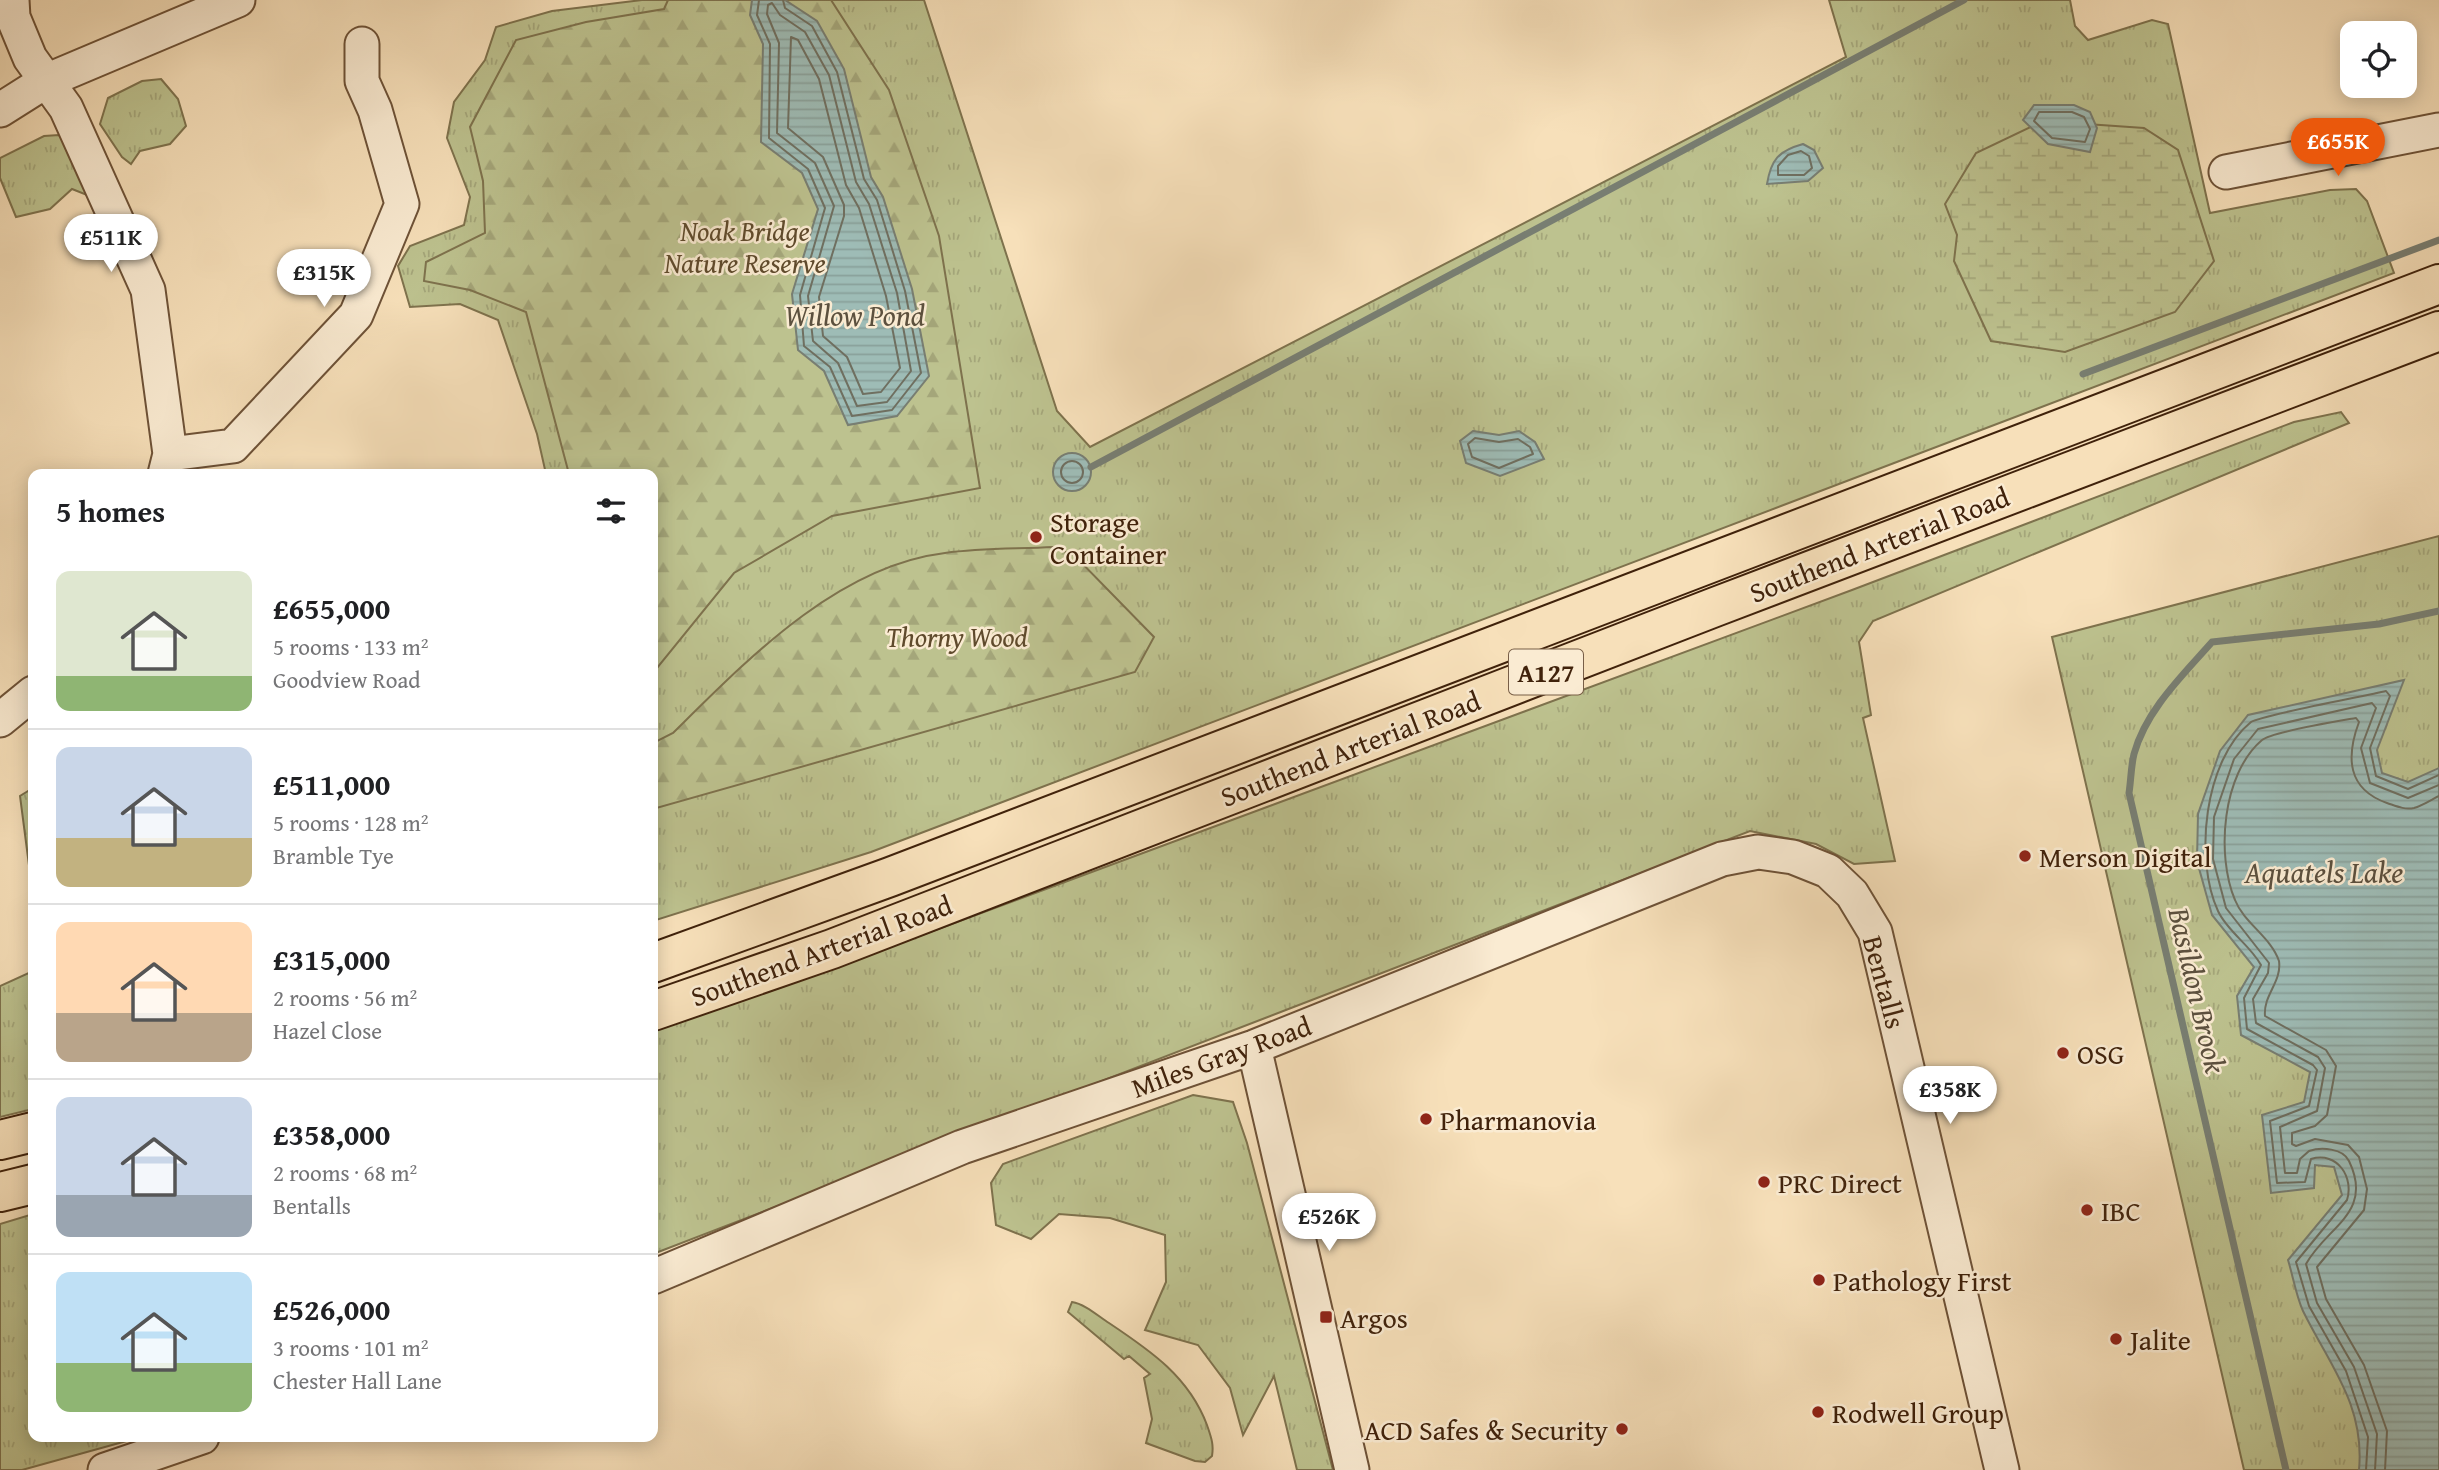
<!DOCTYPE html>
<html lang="en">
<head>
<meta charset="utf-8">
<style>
	:root { --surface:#fff; --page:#f2f2f2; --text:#202124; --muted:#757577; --line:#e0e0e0; --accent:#ea580c }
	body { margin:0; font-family:"Gentium Book Plus",serif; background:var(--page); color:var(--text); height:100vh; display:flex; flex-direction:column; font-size:26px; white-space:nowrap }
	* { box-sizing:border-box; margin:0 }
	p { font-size:23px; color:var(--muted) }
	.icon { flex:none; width:38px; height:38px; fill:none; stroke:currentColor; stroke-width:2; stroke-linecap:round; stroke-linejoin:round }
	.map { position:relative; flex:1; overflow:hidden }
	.panel { position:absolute; left:28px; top:469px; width:630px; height:973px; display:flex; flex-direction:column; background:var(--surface); border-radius:14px; box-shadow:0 4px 18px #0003 }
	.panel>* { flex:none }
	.controls { position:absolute; left:2340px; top:21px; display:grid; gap:14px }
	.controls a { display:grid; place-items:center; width:77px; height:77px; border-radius:14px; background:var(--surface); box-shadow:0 4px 18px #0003; font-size:35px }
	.price { position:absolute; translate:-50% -60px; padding:0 16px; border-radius:24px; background:#fff; color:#222; font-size:23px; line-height:46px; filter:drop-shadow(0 2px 4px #0008) }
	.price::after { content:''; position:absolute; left:50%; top:42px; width:21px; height:16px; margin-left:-10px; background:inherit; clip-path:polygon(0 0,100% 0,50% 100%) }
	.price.current { background:var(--accent); color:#fff }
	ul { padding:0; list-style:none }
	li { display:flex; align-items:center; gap:21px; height:175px; padding:0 28px }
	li+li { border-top:2px solid var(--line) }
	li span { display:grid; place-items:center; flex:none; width:196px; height:140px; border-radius:14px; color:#555 }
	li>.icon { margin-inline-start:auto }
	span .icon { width:84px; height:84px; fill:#fffc; stroke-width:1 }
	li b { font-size:30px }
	h2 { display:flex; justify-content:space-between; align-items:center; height:84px; padding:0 28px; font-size:30px }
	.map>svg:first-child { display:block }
	.grass { fill:url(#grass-tufts); stroke:#7e724d; stroke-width:2 }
	.forest { fill:url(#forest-firs); stroke:#7e724d; stroke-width:2 }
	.wetland { fill:url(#wetland-marsh); stroke:#7e724d; stroke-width:2 }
	.water { fill:url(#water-rules); stroke:#787e72; stroke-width:2 }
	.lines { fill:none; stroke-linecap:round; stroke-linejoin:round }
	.shore { stroke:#6f6f60; stroke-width:2 }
	.stream { stroke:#787e72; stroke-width:7 }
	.minor-casing { stroke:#6e5237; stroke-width:37 }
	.highway-casing { stroke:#40220b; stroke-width:42 }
	.minor { stroke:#faebd2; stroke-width:33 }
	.highway { stroke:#f7e0ba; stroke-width:38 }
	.poi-dot { fill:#8f2418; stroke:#faebd2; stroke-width:2.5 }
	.labels { text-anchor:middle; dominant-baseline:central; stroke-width:5; stroke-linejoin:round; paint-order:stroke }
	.shield { fill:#faebd2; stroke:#785e47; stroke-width:2 }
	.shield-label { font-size:26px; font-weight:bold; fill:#40220b }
	.park-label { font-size:28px; font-style:italic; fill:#5f4a2c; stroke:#faebd2 }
	.poi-label { font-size:28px; fill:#40220b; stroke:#faebd2; text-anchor:start }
	.street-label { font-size:28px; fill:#40220b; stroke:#faebd2 }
	.water-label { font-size:30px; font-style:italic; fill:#5c503e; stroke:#faebd2 }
</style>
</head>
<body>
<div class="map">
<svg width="2439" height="1470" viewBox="0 0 2439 1470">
	<defs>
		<pattern id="grass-tufts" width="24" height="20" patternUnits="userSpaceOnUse" patternTransform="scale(1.75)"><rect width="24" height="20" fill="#bdc28f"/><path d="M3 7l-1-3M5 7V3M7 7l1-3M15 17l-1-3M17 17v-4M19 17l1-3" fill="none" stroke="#a4a67a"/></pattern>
		<pattern id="forest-firs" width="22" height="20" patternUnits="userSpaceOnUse" patternTransform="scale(1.75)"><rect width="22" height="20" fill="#bdc28f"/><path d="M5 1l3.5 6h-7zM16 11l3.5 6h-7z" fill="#a4a67a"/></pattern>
		<pattern id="wetland-marsh" width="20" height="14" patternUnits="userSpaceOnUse" patternTransform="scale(1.75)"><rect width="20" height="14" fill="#bdc28f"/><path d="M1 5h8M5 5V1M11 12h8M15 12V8" fill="none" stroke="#a4a67a"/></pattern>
		<pattern id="water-rules" width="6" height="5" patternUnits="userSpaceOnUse" patternTransform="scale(1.75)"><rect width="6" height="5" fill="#9ebcb6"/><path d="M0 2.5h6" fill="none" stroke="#89a19b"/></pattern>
	</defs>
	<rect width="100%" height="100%" fill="#f7e0ba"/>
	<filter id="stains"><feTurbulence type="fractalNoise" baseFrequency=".00286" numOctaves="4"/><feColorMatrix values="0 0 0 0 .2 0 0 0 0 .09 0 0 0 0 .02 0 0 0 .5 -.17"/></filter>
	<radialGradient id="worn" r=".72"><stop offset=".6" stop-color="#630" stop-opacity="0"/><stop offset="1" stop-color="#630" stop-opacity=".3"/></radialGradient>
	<path class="grass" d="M642 0H924L1057 411 1090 447 1846 57 1829 0H2070L2075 26 2088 40 2152 20 2168 24 2210 213 2330 190 2356 189 2367 201 2394 273 871 852 653 921V474H546L537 434 498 320 460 304 410 307 398 266 410 246 464 225 470 197 447 138 454 102 485 60 496 27 552 11Z
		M161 79 178 99 186 126 170 144 140 151 131 164 122 157 100 124 108 98 142 81Z
		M59 135 65 138 87 195 72 189 50 209 16 217 0 178V158L44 136Z
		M2341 412 2349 423 1873 621 1859 642 1871 715 1863 718 1895 861 1854 864 1816 844 1750 831 653 1254V1027L779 988 1852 590 2294 422Z
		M2439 536V1470H2244L2052 637Z
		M33 788V896L20 796Z
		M33 971V1109L0 1117V986Z
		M1193 1095 1233 1102 1247 1143 1333 1470H1297L1274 1376 1243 1435 1230 1388 1198 1345 1145 1330 1166 1282 1165 1235 1110 1218 1059 1214 1031 1239 996 1225 991 1183 1003 1164Z
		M33 1214V1437H141L22 1470H0V1224Z
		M1072 1302C1085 1304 1098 1316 1109 1323 1151 1351 1189 1377 1207 1425 1211 1437 1214 1444 1212 1456L1205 1462 1195 1461 1146 1443 1152 1419 1144 1378 1150 1374 1129 1356 1124 1359 1068 1312Z"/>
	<path class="forest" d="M668 0H831L889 90 939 236 980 488 832 516 734 573 653 673V474H569L526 312 470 290 424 281 426 262 485 233 483 181 470 127 516 40 586 22 664 9Z
		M1053 547 1074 555 1154 637 1135 672 653 809V743L673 733C747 660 837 566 945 553 981 548 1017 549 1053 547Z"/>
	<path class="wetland" d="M2043 121 2144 128 2178 150 2214 261 2175 312 2065 352 1991 341 1954 261 1957 235 1945 204 1976 153Z"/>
	<path class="water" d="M752 0H785L817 21 844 69 871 177 883 197 912 289 929 376 897 416 848 425 824 371 798 350 792 294 818 209 802 173 761 142 763 44 750 15Z
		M2034 105H2074L2090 112 2097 128 2090 152 2048 144 2023 120Z
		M1803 144 1814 150 1823 168 1808 181 1767 184C1771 160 1778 151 1803 144Z
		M1473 431 1499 435 1519 431 1535 442 1544 459 1500 476 1466 463 1460 441Z
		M1053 472a19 19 0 1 1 38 0a19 19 0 1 1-38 0Z
		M2404 680 2377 750 2382 773 2408 782 2439 768V1470H2359C2365 1405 2330 1366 2303 1311 2296 1296 2293 1276 2288 1260L2342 1195 2334 1167 2315 1165 2314 1188 2271 1193 2262 1115 2304 1102 2310 1072 2241 1035 2237 996 2254 967 2212 915 2197 861 2198 814 2220 751 2248 715Z"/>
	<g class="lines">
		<path class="shore" d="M759 0 757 15 770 44 769 138 808 169 825 208 800 295 804 346 830 367 852 416 892 410 921 373 905 291 877 200 864 179 837 72 812 26 785 8 783 0
			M772 3 780 15 805 32 829 75 856 182 869 204 897 293 911 371 887 402 857 406 838 363 813 341 808 296 834 206 815 163 777 133 779 43 767 14 768 5Z
			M791 37 798 40 819 79 846 185 859 208 886 296 900 368 881 392 863 394 847 357 823 336 819 297 844 216V205L823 157 788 128Z
			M2039 112H2072L2084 117 2090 129 2085 142 2052 138 2034 121Z
			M1801 151 1809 156 1812 168 1804 175H1778V166L1788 155Z
			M1475 438 1499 442 1518 439 1530 447 1533 454 1499 468 1472 457 1468 444Z
			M1061 472a11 11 0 1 1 22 0a11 11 0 1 1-22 0Z
			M2366 1470 2368 1437 2346 1371 2309 1306 2296 1262 2347 1200C2354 1178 2338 1151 2311 1159L2305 1182 2277 1183 2270 1121 2309 1106 2317 1070 2313 1065 2247 1029 2244 998 2261 965C2250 945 2227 931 2218 911 2194 859 2204 760 2251 722 2261 715 2366 696 2386 691L2390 696 2370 748 2376 776 2408 789 2439 775
			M2375 1470 2377 1434 2354 1367 2317 1303 2306 1264C2327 1226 2374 1213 2349 1161 2343 1148 2321 1147 2309 1151L2300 1159 2297 1173H2285L2280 1127 2317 1111 2325 1068 2318 1057 2256 1023 2253 999 2268 973 2269 963 2226 908 2213 859 2214 817 2234 759 2258 729 2372 703 2376 708 2361 748 2370 783 2408 798 2439 785
			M2385 1470 2387 1431 2364 1365 2326 1299 2317 1267 2364 1210 2367 1189 2359 1157 2348 1145 2315 1139 2296 1146 2292 1144V1133L2315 1126 2327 1115 2336 1066 2326 1050 2265 1016C2263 995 2282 982 2279 961 2271 937 2244 923 2235 900 2216 855 2222 774 2262 740 2271 732 2339 721 2356 718L2359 722C2346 757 2347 789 2387 803 2396 806 2404 810 2414 808 2422 806 2431 800 2439 796"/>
		<path class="stream" d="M2083 374 2439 240
			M1091 467 1964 0
			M2286 1470 2129 793C2131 780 2131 766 2134 754 2146 710 2183 675 2212 642L2379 624 2439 611"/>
		<g class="minor-casing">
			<path id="minor" d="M12 0 13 17 30 58 66 108 148 290 170 454 165 474
				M0 110 46 81 238 0
				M2226 172 2439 130
				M170 454 233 446 356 315 402 204 375 110 362 81V44
				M0 720 33 693
				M1254 1047 1352 1470
				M653 1277 962 1147 1254 1047 1722 859 1758 852 1793 857 1828 871 1852 894 1875 932 2002 1470
				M105 1470 202 1437"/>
		</g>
		<g class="highway-casing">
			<path id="highway" d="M653 963 890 877 2439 284
				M653 1011 832 949 1715 607 2439 331
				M0 1140 33 1132
				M0 1192 33 1184"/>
		</g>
		<use href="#minor" class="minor"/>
		<use href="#highway" class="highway"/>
	</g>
	<g class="poi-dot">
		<circle cx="1036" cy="537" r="7"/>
		<circle cx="2025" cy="856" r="7"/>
		<circle cx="2063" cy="1053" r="7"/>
		<circle cx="1426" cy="1119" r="7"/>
		<circle cx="1764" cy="1182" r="7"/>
		<circle cx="2087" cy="1210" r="7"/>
		<circle cx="1819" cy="1280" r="7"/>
		<rect x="1319" y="1310" width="14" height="14" rx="3.5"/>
		<circle cx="2116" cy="1339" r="7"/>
		<circle cx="1818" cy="1412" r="7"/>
		<circle cx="1622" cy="1429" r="7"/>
	</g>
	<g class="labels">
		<rect class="shield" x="1509" y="649.5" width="74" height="45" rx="5"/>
		<g class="shield-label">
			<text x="1546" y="672">A127</text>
		</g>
		<g class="park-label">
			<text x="745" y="230">Noak Bridge<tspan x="745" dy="32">Nature Reserve</tspan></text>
			<text x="957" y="636">Thorny Wood</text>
		</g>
		<g class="poi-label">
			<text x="1050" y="521">Storage<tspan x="1050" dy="32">Container</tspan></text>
			<text x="2039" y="856">Merson Digital</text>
			<text x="2077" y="1053">OSG</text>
			<text x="1440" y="1119">Pharmanovia</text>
			<text x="1778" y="1182">PRC Direct</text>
			<text x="2101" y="1210">IBC</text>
			<text x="1833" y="1280">Pathology First</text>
			<text x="1340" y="1317">Argos</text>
			<text x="2130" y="1339">Jalite</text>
			<text x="1832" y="1412">Rodwell Group</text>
			<text x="1608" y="1429" text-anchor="end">ACD Safes &amp; Security</text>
		</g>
		<g class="street-label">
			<text transform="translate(1879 544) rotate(-21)">Southend Arterial Road</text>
			<text transform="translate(1350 748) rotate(-21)">Southend Arterial Road</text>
			<text transform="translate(821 950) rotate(-20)">Southend Arterial Road</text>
			<text transform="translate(1885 982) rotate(75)">Bentalls</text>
			<text transform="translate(1221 1056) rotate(-20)">Miles Gray Road</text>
		</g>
		<g class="water-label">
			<text x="855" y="315">Willow Pond</text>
			<text x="2324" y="872">Aquatels Lake</text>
			<text transform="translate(2198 990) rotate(77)">Basildon Brook</text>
		</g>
	</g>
	<rect width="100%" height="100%" filter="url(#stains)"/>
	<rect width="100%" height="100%" fill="url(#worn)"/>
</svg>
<div class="controls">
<a><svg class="icon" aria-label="locate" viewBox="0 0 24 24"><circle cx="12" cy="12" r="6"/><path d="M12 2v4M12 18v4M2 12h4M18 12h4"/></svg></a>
</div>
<b class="price current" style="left:2338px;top:178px">£655K</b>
<b class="price" style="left:111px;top:274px">£511K</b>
<b class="price" style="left:324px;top:309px">£315K</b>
<b class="price" style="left:1950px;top:1126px">£358K</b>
<b class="price" style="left:1329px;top:1253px">£526K</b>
<section class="panel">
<h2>5 homes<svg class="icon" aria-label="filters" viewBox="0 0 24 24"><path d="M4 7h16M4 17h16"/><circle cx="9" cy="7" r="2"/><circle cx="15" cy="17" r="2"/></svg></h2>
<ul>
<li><span style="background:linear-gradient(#dfe7d0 75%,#8fb573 0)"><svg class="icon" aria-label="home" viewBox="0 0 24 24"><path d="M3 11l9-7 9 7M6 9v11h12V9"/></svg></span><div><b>£655,000</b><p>5 rooms · 133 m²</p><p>Goodview Road</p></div></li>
<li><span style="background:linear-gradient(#c9d6e8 65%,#c2b280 0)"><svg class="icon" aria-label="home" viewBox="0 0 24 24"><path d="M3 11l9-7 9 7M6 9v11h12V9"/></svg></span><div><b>£511,000</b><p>5 rooms · 128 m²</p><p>Bramble Tye</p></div></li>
<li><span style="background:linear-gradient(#ffd9b3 65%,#b9a48a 0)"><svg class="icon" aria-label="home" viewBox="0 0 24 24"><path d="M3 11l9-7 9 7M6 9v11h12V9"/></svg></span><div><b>£315,000</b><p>2 rooms · 56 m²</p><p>Hazel Close</p></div></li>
<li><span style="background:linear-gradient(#c9d6e8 70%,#9aa5b1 0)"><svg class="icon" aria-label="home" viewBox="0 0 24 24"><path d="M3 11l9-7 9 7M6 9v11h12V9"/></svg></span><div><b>£358,000</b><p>2 rooms · 68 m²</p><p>Bentalls</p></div></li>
<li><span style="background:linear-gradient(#bfe0f5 65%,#8fb573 0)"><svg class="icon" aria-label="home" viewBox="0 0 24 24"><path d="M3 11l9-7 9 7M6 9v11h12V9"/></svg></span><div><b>£526,000</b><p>3 rooms · 101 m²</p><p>Chester Hall Lane</p></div></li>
</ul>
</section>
</div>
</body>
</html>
